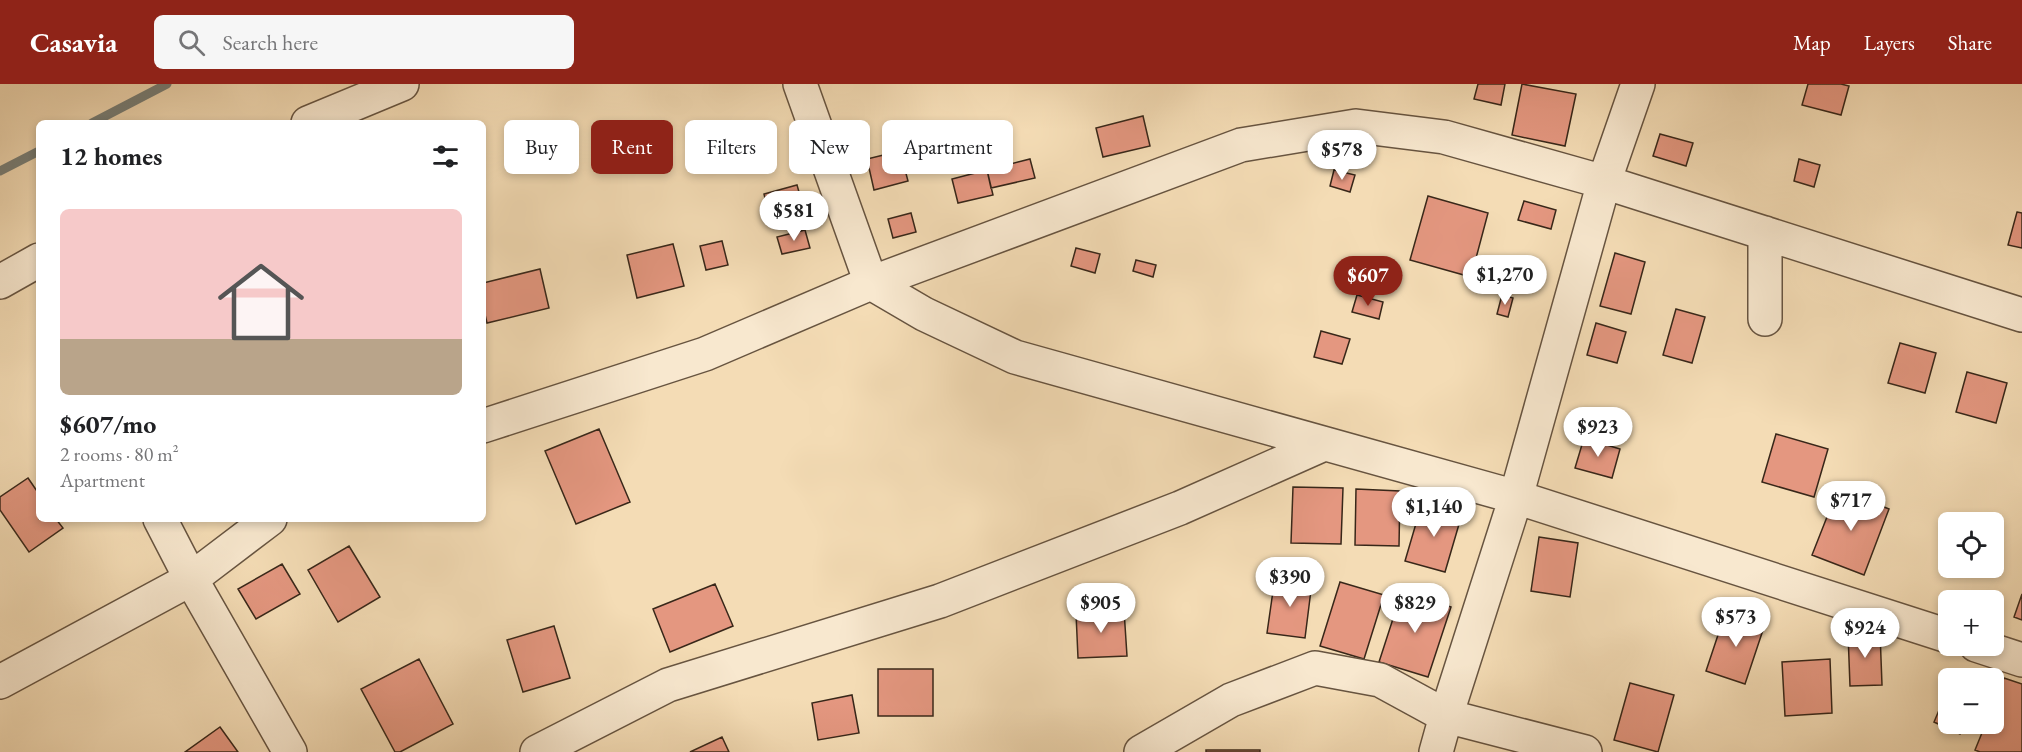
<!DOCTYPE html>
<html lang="en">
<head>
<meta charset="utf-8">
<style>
	:root { --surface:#fff; --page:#f6f6f6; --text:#202124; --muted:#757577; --accent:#8f2418 }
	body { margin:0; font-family:"EB Garamond",serif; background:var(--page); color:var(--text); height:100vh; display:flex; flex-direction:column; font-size:22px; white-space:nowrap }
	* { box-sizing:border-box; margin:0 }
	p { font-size:20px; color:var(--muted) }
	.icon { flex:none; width:33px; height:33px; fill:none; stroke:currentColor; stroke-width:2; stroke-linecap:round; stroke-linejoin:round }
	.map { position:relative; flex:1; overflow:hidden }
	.details { position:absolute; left:36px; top:36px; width:450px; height:402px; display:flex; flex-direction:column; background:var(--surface); border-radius:9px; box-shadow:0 3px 9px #0003 }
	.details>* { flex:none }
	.banner { position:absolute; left:504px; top:36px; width:570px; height:54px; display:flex; gap:12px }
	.buttons { position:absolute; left:1938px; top:428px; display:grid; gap:12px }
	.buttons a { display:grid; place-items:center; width:66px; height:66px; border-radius:9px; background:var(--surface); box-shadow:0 3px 9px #0003; font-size:30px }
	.price { position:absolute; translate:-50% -51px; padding:0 14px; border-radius:21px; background:#fff; color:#222; font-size:20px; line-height:39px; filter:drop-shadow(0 2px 3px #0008) }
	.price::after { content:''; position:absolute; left:50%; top:36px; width:18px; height:14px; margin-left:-9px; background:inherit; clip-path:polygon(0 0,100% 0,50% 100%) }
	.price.on { background:var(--accent); color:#fff }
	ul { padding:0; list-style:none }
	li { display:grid; align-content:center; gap:12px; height:318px; padding:0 24px }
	li span { display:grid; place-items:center; height:186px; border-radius:9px; color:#555 }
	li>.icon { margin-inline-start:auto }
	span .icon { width:108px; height:108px; fill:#fffc; stroke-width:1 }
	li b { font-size:26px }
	h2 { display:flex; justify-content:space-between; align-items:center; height:72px; padding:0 24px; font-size:26px }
	.chip { padding:0 21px; border-radius:9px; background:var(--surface); box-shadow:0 3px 9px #0003; font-size:21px; line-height:54px }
	.chip.on { background:var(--accent); color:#fff }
	header { display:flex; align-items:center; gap:36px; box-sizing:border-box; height:84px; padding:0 30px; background:var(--accent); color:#fff }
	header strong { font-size:28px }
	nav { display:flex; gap:33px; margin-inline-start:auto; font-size:21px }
	.search { width:420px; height:54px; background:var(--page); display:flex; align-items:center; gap:15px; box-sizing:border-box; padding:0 21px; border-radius:9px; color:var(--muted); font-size:22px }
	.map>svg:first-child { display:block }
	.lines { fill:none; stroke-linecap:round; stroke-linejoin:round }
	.stream { stroke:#777f79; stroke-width:9 }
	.building { fill:#e49780; stroke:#382719; stroke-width:1.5 }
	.minor-casing { stroke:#675440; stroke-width:36 }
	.minor { stroke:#f8e8cf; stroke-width:33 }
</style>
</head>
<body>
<header>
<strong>Casavia</strong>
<div class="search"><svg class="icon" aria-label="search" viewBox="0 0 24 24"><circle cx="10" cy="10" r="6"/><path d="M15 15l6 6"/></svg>Search here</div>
<nav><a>Map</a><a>Layers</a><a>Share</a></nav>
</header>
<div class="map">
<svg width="2022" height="668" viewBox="0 0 2022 668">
	<rect width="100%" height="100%" fill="#f4dcb5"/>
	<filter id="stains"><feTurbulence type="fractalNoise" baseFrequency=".00333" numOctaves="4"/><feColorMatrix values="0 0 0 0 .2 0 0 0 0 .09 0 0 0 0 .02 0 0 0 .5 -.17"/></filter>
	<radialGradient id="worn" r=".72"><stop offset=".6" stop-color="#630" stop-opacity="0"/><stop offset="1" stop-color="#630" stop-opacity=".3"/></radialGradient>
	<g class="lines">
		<path class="stream" d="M92 39 167 0
			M0 87 39 67"/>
	</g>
	<path class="building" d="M1478 0H1505L1501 21 1474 15Z
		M1522 0 1576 10 1565 62 1512 51Z
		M1808 0H1841L1849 2 1841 31 1802 21Z
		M1143 32 1150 62 1103 73 1096 44Z
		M1660 50 1693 59 1686 82 1653 72Z
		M900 67 908 97 874 106 867 75Z
		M1030 75 1035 94 991 104 987 86Z
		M1799 75 1820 81 1814 103 1794 97Z
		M987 86 993 111 958 119 952 95Z
		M1334 86 1355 91 1350 108 1330 102Z
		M797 101 803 122 769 131 764 110Z
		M1428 112 1488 129 1471 193 1410 176Z
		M1524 117 1556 126 1551 145 1518 136Z
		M2017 128 2022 129V164L2008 161Z
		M911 129 916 148 893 154 888 135Z
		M805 146 810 164 782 170 777 153Z
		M722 157 728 181 706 186 700 162Z
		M673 160 684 202 637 214 627 171Z
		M1076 164 1100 170 1095 189 1071 182Z
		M1615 169 1645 178 1631 230 1600 222Z
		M1136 176 1156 181 1153 193 1133 187Z
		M540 185 549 224 487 239 483 222V199Z
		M1357 211 1383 218 1379 235 1352 228Z
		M1502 211 1513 214 1508 233 1497 230Z
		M1676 225 1705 233 1692 279 1663 271Z
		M1596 239 1626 248 1617 279 1587 271Z
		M1321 247 1350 255 1342 280 1314 273Z
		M1900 259 1936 269 1925 309 1888 299Z
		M1967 288 2007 299 1996 339 1956 328Z
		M599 345 630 418 576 440 545 367Z
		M1776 350 1828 365 1814 413 1762 398Z
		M1584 354 1620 365 1612 394 1575 384Z
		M28 394 39 410V435H56L63 444 29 468 0 426V413Z
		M1293 403 1343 404 1341 460 1291 459Z
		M1356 405 1400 407 1399 462 1355 461Z
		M1838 405 1889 425 1864 491 1812 471Z
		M1422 419 1462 430 1445 488 1405 477Z
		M1539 453 1578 459 1570 513 1531 507Z
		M349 462 380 513 338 538 308 486Z
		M282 480 300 510 256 535 238 505Z
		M1275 493 1312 498 1305 554 1267 549Z
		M1340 498 1384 511 1364 575 1320 562Z
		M715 500 733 542 670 568 653 525Z
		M1402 507 1451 523 1428 593 1379 578Z
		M2022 510V536L2014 533Z
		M1124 526 1127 572 1078 574 1076 529Z
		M1726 527 1765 540 1745 600 1706 587Z
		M554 542 570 594 523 608 507 556Z
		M1880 548 1882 601 1850 602 1848 549Z
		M419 575 453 640 400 668H395L361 605Z
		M1830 575 1832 629 1785 632 1782 578Z
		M878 585H933V632H878Z
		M2004 594 2022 600V668H1980L1975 666 1986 639H1994V620Z
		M1630 599 1674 611 1658 668 1614 656Z
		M1948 605V639H1965L1960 650 1934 638Z
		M852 611 859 649 818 656 812 619Z
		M220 643 238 668H185Z
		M722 653 729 668H690Z
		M1206 666H1260V668H1206Z"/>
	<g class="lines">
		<g class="minor-casing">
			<path id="minor" d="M800 0 871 199 924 230 1015 273 1516 413 1948 552
				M308 39 402 0
				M1765 149V235
				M0 198 39 176
				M483 342 705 270 871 199 1241 61 1356 42 1444 53 1604 98 2022 231
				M160 435 191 495 290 668
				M1976 561 2022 576
				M0 598 191 495 270 435
				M537 668 668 601 940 517 1180 424 1324 360
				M1141 668 1231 616 1315 584 1380 596 1446 632 1585 668
				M1436 668 1446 632 1516 413 1604 98 1638 0"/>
		</g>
		<use href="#minor" class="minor"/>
	</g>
	<rect width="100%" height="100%" filter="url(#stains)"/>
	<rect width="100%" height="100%" fill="url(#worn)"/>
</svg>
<div class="buttons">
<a><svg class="icon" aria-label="locate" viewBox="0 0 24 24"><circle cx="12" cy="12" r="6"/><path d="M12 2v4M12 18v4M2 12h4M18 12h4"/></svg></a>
<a>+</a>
<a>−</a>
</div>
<b class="price" style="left:1342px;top:97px">$578</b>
<b class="price" style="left:794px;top:158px">$581</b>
<b class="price" style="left:1505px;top:222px">$1,270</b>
<b class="price on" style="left:1368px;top:223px">$607</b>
<b class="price" style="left:1598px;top:374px">$923</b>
<b class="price" style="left:1851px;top:448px">$717</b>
<b class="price" style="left:1434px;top:454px">$1,140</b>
<b class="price" style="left:1290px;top:524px">$390</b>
<b class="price" style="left:1101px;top:550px">$905</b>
<b class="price" style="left:1415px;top:550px">$829</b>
<b class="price" style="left:1736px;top:564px">$573</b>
<b class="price" style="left:1865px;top:575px">$924</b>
<div class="banner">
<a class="chip">Buy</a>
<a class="chip on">Rent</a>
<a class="chip">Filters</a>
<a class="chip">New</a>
<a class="chip">Apartment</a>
</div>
<section class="details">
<h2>12 homes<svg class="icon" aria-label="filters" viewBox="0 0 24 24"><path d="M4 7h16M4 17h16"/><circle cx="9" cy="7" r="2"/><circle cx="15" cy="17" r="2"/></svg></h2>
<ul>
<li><span style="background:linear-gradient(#f6c9c9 70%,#b9a48a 0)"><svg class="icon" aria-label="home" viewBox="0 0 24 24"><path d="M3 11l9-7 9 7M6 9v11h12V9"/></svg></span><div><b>$607/mo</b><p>2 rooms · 80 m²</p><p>Apartment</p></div></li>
</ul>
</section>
</div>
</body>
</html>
